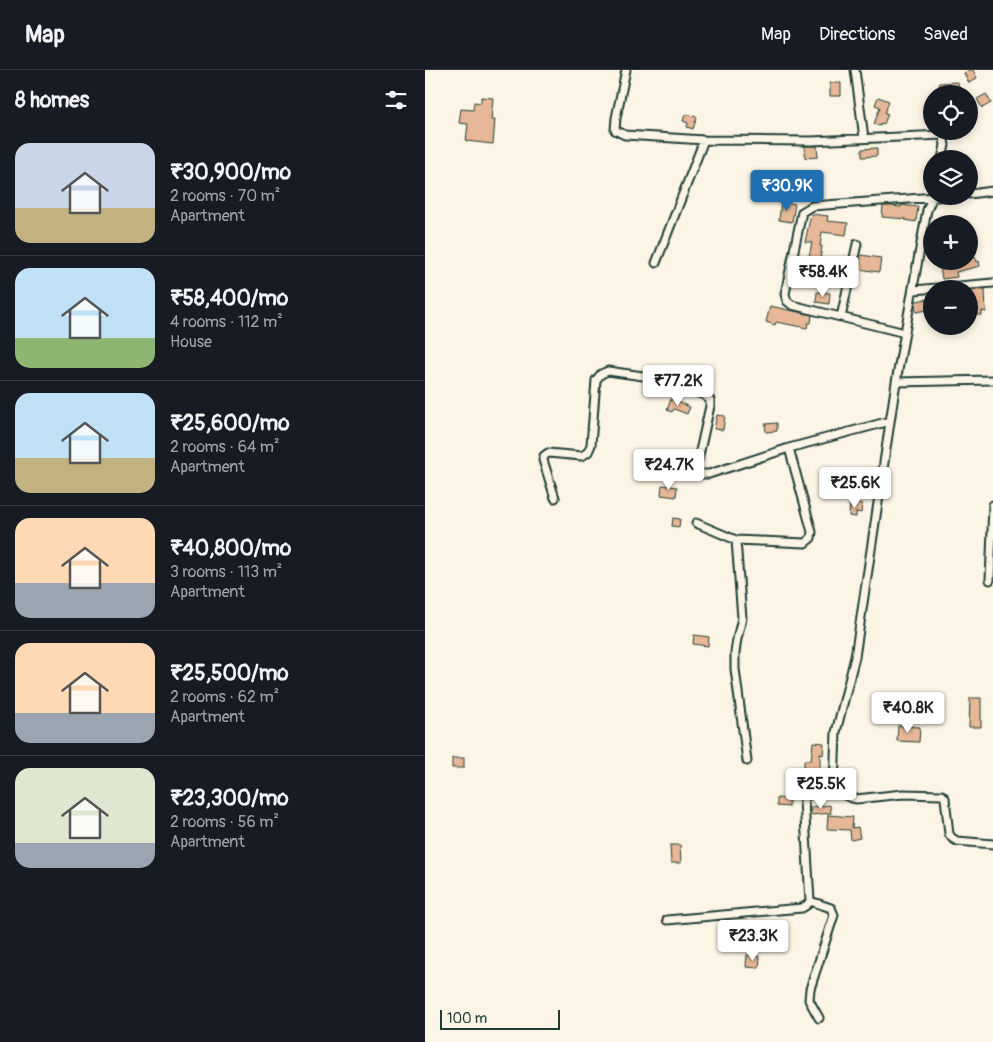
<!DOCTYPE html>
<html lang="en">
<head>
<meta charset="utf-8">
<style>
	:root { --surface:#171b24; --page:#242831; --text:#f1f3f6; --muted:#9ea1a6; --line:#363941; --accent:#1f6fb2 }
	body { margin:0; font-family:Pangolin,sans-serif; background:var(--page); color:var(--text); height:100vh; display:flex; flex-direction:column; font-size:19px; white-space:nowrap }
	* { box-sizing:border-box; margin:0 }
	p { font-size:16px; color:var(--muted) }
	.icon { flex:none; width:28px; height:28px; fill:none; stroke:currentColor; stroke-width:2; stroke-linecap:round; stroke-linejoin:round }
	.map { position:relative; flex:1; overflow:hidden }
	.sheet { display:flex; flex-direction:column; background:var(--surface); width:425px }
	.sheet>* { flex:none }
	.buttons { position:absolute; left:498px; top:15px; display:grid; gap:10px }
	.buttons a { display:grid; place-items:center; width:55px; height:55px; border-radius:50%; background:var(--surface); box-shadow:0 2px 8px #0003; font-size:25px }
	.scale { position:absolute; left:15px; bottom:12px; width:120px; box-sizing:border-box; padding-left:5px; border:2px solid #1f3d34; border-top:0; font-size:14px; line-height:18px; white-space:nowrap; color:#1f3d34; -webkit-text-stroke:4px #fcf5e5; paint-order:stroke }
	.price { position:absolute; translate:-50% -42px; padding:0 11px; border-radius:5px; background:#fff; color:#222; font-size:16px; line-height:32px; filter:drop-shadow(0 1px 2px #0008) }
	.price::after { content:''; position:absolute; left:50%; top:30px; width:15px; height:11px; margin-left:-8px; background:inherit; clip-path:polygon(0 0,100% 0,50% 100%) }
	.price.selected { background:var(--accent); color:#fff }
	ul { padding:0; list-style:none }
	li { display:flex; align-items:center; gap:15px; height:125px; padding:0 15px }
	li+li { border-top:1px solid var(--line) }
	li span { display:grid; place-items:center; flex:none; width:140px; height:100px; border-radius:15px; color:#555 }
	li>.icon { margin-inline-start:auto }
	span .icon { width:60px; height:60px; fill:#fffc; stroke-width:1 }
	li b { font-size:21px }
	h2 { display:flex; justify-content:space-between; align-items:center; height:60px; padding:0 15px; font-size:21px }
	header { display:flex; align-items:center; gap:30px; box-sizing:border-box; height:70px; padding:0 25px; background:var(--surface); border-bottom:1px solid var(--line) }
	header strong { font-size:24px }
	nav { display:flex; gap:28px; margin-inline-start:auto; font-size:18px }
	main { display:flex; flex:1; min-height:0 }
	.map>svg:first-child { display:block }
	.building { fill:#e7b897; stroke:#1f3d34 }
	.lines { fill:none; stroke-linecap:round; stroke-linejoin:round }
	.street-casing { stroke:#1f3d34; stroke-width:11 }
	.street { stroke:#fcf5e5; stroke-width:7 }
</style>
</head>
<body>
<header>
<strong>Map</strong>
<nav><a>Map</a><a>Directions</a><a>Saved</a></nav>
</header>
<main>
<section class="sheet">
<h2>8 homes<svg class="icon" aria-label="filters" viewBox="0 0 24 24"><path d="M4 7h16M4 17h16"/><circle cx="9" cy="7" r="2"/><circle cx="15" cy="17" r="2"/></svg></h2>
<ul>
<li><span style="background:linear-gradient(#c9d6e8 65%,#c2b280 0)"><svg class="icon" aria-label="home" viewBox="0 0 24 24"><path d="M3 11l9-7 9 7M6 9v11h12V9"/></svg></span><div><b>₹30,900/mo</b><p>2 rooms · 70 m²</p><p>Apartment</p></div></li>
<li><span style="background:linear-gradient(#bfe0f5 70%,#8fb573 0)"><svg class="icon" aria-label="home" viewBox="0 0 24 24"><path d="M3 11l9-7 9 7M6 9v11h12V9"/></svg></span><div><b>₹58,400/mo</b><p>4 rooms · 112 m²</p><p>House</p></div></li>
<li><span style="background:linear-gradient(#bfe0f5 65%,#c2b280 0)"><svg class="icon" aria-label="home" viewBox="0 0 24 24"><path d="M3 11l9-7 9 7M6 9v11h12V9"/></svg></span><div><b>₹25,600/mo</b><p>2 rooms · 64 m²</p><p>Apartment</p></div></li>
<li><span style="background:linear-gradient(#ffd9b3 65%,#9aa5b1 0)"><svg class="icon" aria-label="home" viewBox="0 0 24 24"><path d="M3 11l9-7 9 7M6 9v11h12V9"/></svg></span><div><b>₹40,800/mo</b><p>3 rooms · 113 m²</p><p>Apartment</p></div></li>
<li><span style="background:linear-gradient(#ffd9b3 70%,#9aa5b1 0)"><svg class="icon" aria-label="home" viewBox="0 0 24 24"><path d="M3 11l9-7 9 7M6 9v11h12V9"/></svg></span><div><b>₹25,500/mo</b><p>2 rooms · 62 m²</p><p>Apartment</p></div></li>
<li><span style="background:linear-gradient(#dfe7d0 75%,#9aa5b1 0)"><svg class="icon" aria-label="home" viewBox="0 0 24 24"><path d="M3 11l9-7 9 7M6 9v11h12V9"/></svg></span><div><b>₹23,300/mo</b><p>2 rooms · 56 m²</p><p>Apartment</p></div></li>
</ul>
</section>
<div class="map">
<svg width="568" height="972" viewBox="0 0 568 972">
	<rect width="100%" height="100%" fill="#fcf5e5"/>
	<filter id="ink" filterUnits="userSpaceOnUse"><feTurbulence type="fractalNoise" baseFrequency=".02" numOctaves="2"/><feDisplacementMap in="SourceGraphic" scale="10" xChannelSelector="R" yChannelSelector="G"/><feConvolveMatrix kernelMatrix="1 2 1 2 8 2 1 2 1" color-interpolation-filters="sRGB"/></filter>
	<g filter="url(#ink)">
		<path class="building" d="M544 0H548L552 8 544 13 539 3Z
			M533 12 534 20 514 21V13Z
			M405 13H416V26H405Z
			M561 24 566 33 557 38 552 29Z
			M56 27 68 28 66 50H70L68 74 41 71 43 54 34 53 36 39 48 40 49 32 56 33Z
			M453 27 464 31 460 43 463 44 459 54 456 53 455 56 449 54 455 37 450 35Z
			M260 44 272 47 268 59 262 57 263 53 258 51Z
			M380 76H392L393 87 380 88Z
			M452 78V86L437 87V79Z
			M356 132 370 134 367 152 354 150Z
			M476 135 493 137 491 152 480 150 481 149 457 147 458 136H465L476 137Z
			M386 144 403 146 402 151 423 153 421 165 397 162 395 176H397L395 191 391 190 389 203 370 200 373 189 383 191 387 172H380Z
			M436 185 456 188 454 202 434 199Z
			M550 187 552 192 554 191 555 196 531 202 532 207 517 209 515 197 537 194 536 191H544V188Z
			M560 219 561 242 557 241V245H547V220Z
			M392 222 405 223 404 234 391 232Z
			M502 229 503 240 491 242 490 237 491 231Z
			M345 236 387 245 386 253H383L382 258 351 252 350 255 341 252Z
			M219 312 235 314V322L219 321Z
			M246 329 265 337 262 344 249 339 247 342 242 340Z
			M292 345 300 346 298 360 289 359Z
			M352 353V361L341 362 340 354Z
			M237 415 252 417 251 427 236 425Z
			M425 432 437 434 436 443 431 442V447L424 446Z
			M248 448 255 449 254 457 247 456Z
			M269 565 284 567 283 576 268 574Z
			M545 628H556V657H544Z
			M473 656 495 657 494 672 472 671Z
			M388 672 399 673 398 685 395 684V701L396 702V713L381 712V699H379V690H386Z
			M27 688H39V698H27Z
			M352 728 364 729V737L352 736Z
			M405 735 406 743 386 745V737Z
			M403 745 428 747 427 758 433 757 435 768 426 770 425 760 402 759Z
			M245 775H255L256 793H246Z
			M322 885 335 887 334 898 321 897Z"/>
		<g class="lines">
			<g class="street-casing">
				<path id="street" d="M201 0 191 48 190 60 200 65 279 70 386 71 518 65 520 75 517 89
					M430 0 439 68
					M544 124 568 121
					M231 193 279 70
					M489 220 568 213
					M416 247 432 174
					M480 263 367 235 362 231 360 224 377 142 387 136 525 126
					M471 312 568 310
					M130 428 118 390 119 386 123 383 157 386 163 382 166 375 171 310 176 304 183 301 239 309 279 325 285 330V336L271 399 275 404H284L364 378 465 351
					M271 453 311 470 380 473 386 468 387 462 364 378
					M311 470 317 548 312 569 310 583V599L322 691
					M565 510 568 435
					M409 715C417 722 421 728 431 729L478 724 517 725 520 728 524 764 527 768 532 771 568 774
					M242 850 377 838 382 835 385 831
					M394 948 384 930 385 919 409 845 406 838 385 831 379 731 380 725 384 721 409 715 411 662 430 587 471 312 502 140 508 126"/>
			</g>
			<use href="#street" class="street"/>
		</g>
	</g>
</svg>
<div class="buttons">
<a><svg class="icon" aria-label="locate" viewBox="0 0 24 24"><circle cx="12" cy="12" r="6"/><path d="M12 2v4M12 18v4M2 12h4M18 12h4"/></svg></a>
<a><svg class="icon" aria-label="layers" viewBox="0 0 24 24"><path d="M12 4l9 5-9 5-9-5zM3 14l9 5 9-5"/></svg></a>
<a>+</a>
<a>−</a>
</div>
<div class="scale">100 m</div>
<b class="price selected" style="left:362px;top:142px">₹30.9K</b>
<b class="price" style="left:398px;top:228px">₹58.4K</b>
<b class="price" style="left:253px;top:337px">₹77.2K</b>
<b class="price" style="left:244px;top:421px">₹24.7K</b>
<b class="price" style="left:430px;top:439px">₹25.6K</b>
<b class="price" style="left:483px;top:664px">₹40.8K</b>
<b class="price" style="left:396px;top:740px">₹25.5K</b>
<b class="price" style="left:328px;top:892px">₹23.3K</b>
</div>
</main>
</body>
</html>
